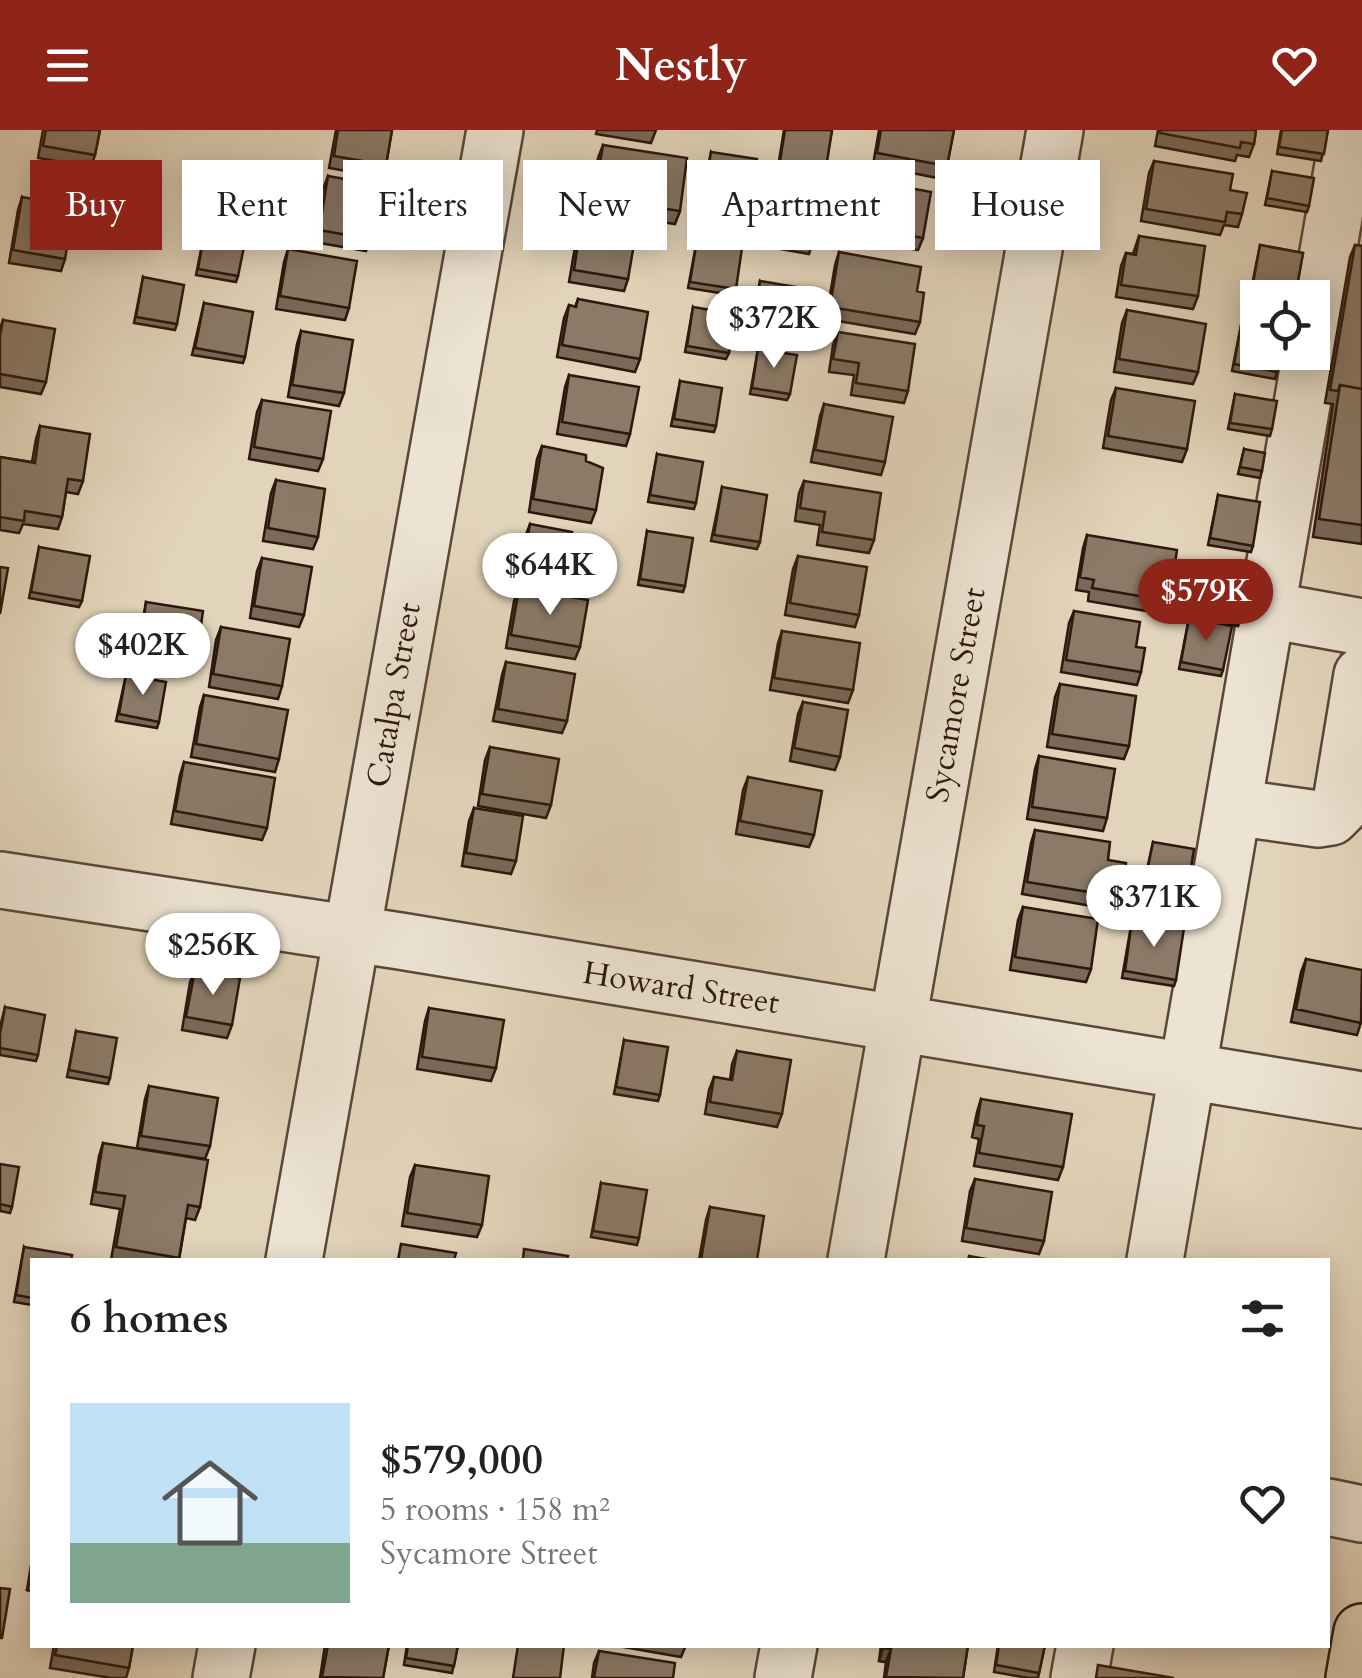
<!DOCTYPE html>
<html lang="en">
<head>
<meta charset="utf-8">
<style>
	:root { --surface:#fff; --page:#f2f2f2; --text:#222; --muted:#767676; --accent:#8f2418 }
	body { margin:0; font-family:Cardo,serif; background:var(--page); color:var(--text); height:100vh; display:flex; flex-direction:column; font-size:38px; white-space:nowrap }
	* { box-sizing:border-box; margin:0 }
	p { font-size:32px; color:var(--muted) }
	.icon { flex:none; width:55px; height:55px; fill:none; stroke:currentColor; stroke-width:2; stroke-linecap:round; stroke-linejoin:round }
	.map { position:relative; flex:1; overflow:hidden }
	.drawer { position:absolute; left:30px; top:1128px; width:1300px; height:390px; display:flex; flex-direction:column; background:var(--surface); border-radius:0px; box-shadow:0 5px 25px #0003 }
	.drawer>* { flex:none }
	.top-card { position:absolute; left:30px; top:30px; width:1302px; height:90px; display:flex; gap:20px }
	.fabs { position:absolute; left:1240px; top:150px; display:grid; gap:20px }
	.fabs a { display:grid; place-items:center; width:90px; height:90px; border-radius:0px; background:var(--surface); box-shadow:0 5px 25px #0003; font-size:50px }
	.price { position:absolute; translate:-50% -85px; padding:0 22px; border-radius:35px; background:#fff; color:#222; font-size:32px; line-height:65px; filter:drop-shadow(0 2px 5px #0008) }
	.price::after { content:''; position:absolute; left:50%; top:60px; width:30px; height:22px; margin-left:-15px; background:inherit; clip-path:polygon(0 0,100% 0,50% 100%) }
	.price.current { background:var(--accent); color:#fff }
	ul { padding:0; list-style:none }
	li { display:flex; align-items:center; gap:30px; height:250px; padding:0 40px }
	li span { display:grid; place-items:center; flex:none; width:280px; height:200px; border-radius:0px; color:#555 }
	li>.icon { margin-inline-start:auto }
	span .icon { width:120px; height:120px; fill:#fffc; stroke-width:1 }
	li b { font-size:42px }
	h2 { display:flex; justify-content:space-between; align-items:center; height:120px; padding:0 40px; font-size:42px }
	.chip { padding:0 35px; border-radius:0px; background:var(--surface); box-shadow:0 5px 25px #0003; font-size:35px; line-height:90px }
	.chip.current { background:var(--accent); color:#fff }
	header { display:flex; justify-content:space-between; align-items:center; height:130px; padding:0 40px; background:var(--accent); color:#fff; font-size:45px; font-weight:800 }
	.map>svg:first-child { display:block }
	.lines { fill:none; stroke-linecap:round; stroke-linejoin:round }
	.minor-casing { stroke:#5a4738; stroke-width:60 }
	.major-casing { stroke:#2d180d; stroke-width:60 }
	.minor { stroke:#ece3d2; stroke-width:55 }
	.major { stroke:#e2d4ba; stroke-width:55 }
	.wall { fill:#786959; stroke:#2d180d; stroke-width:2.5 }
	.shaded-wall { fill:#615548; stroke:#2d180d; stroke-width:2.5 }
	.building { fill:#8b7a67; stroke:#2d180d; stroke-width:2.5 }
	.labels { text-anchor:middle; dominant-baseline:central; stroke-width:10; stroke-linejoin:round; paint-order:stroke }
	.street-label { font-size:32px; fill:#2d180d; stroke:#ece3d2 }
</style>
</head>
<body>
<header><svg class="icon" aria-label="menu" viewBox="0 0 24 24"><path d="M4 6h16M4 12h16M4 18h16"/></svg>Nestly<svg class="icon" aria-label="heart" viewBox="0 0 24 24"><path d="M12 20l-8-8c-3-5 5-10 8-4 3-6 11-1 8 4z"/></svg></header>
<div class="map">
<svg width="1362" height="1548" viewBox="0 0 1362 1548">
	<rect width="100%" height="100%" fill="#e2d4ba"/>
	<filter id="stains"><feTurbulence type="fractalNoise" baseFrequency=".002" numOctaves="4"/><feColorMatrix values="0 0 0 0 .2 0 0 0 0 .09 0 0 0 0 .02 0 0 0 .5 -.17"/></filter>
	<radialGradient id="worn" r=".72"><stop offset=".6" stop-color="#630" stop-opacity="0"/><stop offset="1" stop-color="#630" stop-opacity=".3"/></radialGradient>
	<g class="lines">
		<g class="minor-casing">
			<path id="minor" d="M1312 215 1349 0
				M1268 480 1362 497
				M1233 677 1318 689 1331 687 1340 678 1362 545
				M0 750 400 811 1362 970
				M294 1130 495 0
				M856 1130 1055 0
				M1155 1130 1311 222
				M1328 1377 1362 1384
				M221 1548 227 1515
				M783 1548 789 1515
				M1079 1548 1085 1515"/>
		</g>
		<g class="major-casing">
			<path id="major" d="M1354 1548 1362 1502"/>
		</g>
		<use href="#minor" class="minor"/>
		<use href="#major" class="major"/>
	</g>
	<path class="wall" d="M43 0H100L95 25 91 37 38 28Z
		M336 0H392L386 35 382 47 329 38Z
		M597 0H656L651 13 596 4Z
		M784 0H832L824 45 778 37Z
		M879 0H954L947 36 942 49 873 35Z
		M1158 0H1256L1254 14 1249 27 1237 25 1235 31 1155 16Z
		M1281 0H1328L1321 31 1277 24Z
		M603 15 680 81 675 94 590 81 598 28Z
		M711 22 749 77 746 83 701 76Z
		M1154 31 1230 60 1242 84 1238 97 1224 95 1220 105 1141 91 1149 43Z
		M1272 41 1309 76 1307 82 1265 75Z
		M328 46 370 109 366 121 314 112 323 59Z
		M861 49 923 108 918 120 847 107 856 62Z
		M773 62 811 117 809 124 763 116Z
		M22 67 65 129 61 141 9 133 18 80Z
		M581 93 628 149 624 161 569 152 577 105Z
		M205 100 238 146 236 152 196 145Z
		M698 104 736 159 733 165 688 158Z
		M1139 106 1198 166 1193 179 1116 167 1121 136 1126 123 1133 124Z
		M1260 115 1303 123 1295 168H1262L1250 165Z
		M1355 115 1362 116V414L1313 407 1333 274 1325 273 1350 127Z
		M288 119 349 178 345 190 276 179 284 132Z
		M839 122 917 161 920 192 915 204 826 189 835 135Z
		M143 147 177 194 175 200 134 193Z
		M760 151 797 187 795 194 753 187Z
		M578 169 640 229 635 242 557 227 564 188 569 175 575 177Z
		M204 173 245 227 243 233 192 225Z
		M693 177 729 223 726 229 685 222Z
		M1127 180 1198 242 1193 254 1114 242 1122 193Z
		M3 190 46 252 41 264 0 257V198Z
		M1242 190 1277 242 1275 249 1232 241Z
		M301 201 344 263 339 276 288 267 297 214Z
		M838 202 908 261 904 273 851 265 854 245 829 242 833 215Z
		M758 219 790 264 787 270 750 264Z
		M569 245 630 304 626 316 557 304 565 257Z
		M680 251 716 296 714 302 671 296Z
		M1116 258 1187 319 1182 332 1103 318 1111 270Z
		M1235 264 1272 299 1270 306 1228 299Z
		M262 270 323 329 318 341 249 329 257 282Z
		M824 274 885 332 881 345 811 332 820 286Z
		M40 296 83 351 78 364 66 362 62 387 58 399 23 394 19 403 0 400V327L32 332 36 309Z
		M542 316 586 331 596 380 591 393 529 382 537 329Z
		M1244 319 1262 341 1260 348 1238 344Z
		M657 324 696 373 694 379 648 372Z
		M276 350 318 407 313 419 263 411 271 363Z
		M804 351 874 410 869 423 817 415 820 395 795 391 799 363Z
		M722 357 760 412 757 419 711 411Z
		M1218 365 1253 416 1251 422 1208 415Z
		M530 394 565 450 560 462 517 455 525 407Z
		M647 401 685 456 683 462 638 455Z
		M1087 405 1169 471 1164 484 1088 471 1089 462 1076 460 1083 418Z
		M39 417 82 471 79 477 29 468Z
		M798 426 859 485 855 497 785 485 793 439Z
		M262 428 304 485 299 497 250 488 257 441Z
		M1205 438 1240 490 1238 496 1196 489Z
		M519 458 580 517 575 529 506 518 514 471Z
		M146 472 199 509 196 516 140 507Z
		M1074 481 1136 517 1141 542 1137 555 1061 542 1069 493Z
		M1189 488 1223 540 1221 546 1179 539Z
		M221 497 282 556 278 569 209 557 216 510Z
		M782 501 853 560 848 573 770 560 778 513Z
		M506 532 567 591 562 603 493 591 502 545Z
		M126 545 159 592 157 598 116 591Z
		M1060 554 1129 616 1124 629 1047 617 1055 567Z
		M204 565 279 629 275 642 191 627 200 577Z
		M803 572 840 627 835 640 790 631 798 584Z
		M490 617 551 675 546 688 478 676 485 630Z
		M1039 626 1107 688 1103 701 1027 689 1035 639Z
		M184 632 267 698 262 710 171 694 180 645Z
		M748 647 814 705 809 717 736 704 743 660Z
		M474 678 516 731 511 744 462 736 469 691Z
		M1035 700 1108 730 1120 767 1115 780 1022 764 1031 713Z
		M1153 712 1189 750 1186 756 1145 749Z
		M1023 777 1091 839 1086 852 1010 840 1018 790Z
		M1132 790 1176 850 1174 856 1122 848Z
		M1306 829 1362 889 1357 905 1291 892 1301 842Z
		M195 840 232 895 227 908 182 900 190 852Z
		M5 877 38 925 36 931 0 925V897Z
		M429 878 496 938 491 951 417 939 425 891Z
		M76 901 110 948 108 954 67 947Z
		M624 910 660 965 658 971 614 964Z
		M737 921 782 984 777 997 705 984 709 960 714 947 730 950 732 934Z
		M149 956 210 1016 205 1029 137 1018 145 969Z
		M981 969 1063 1037 1058 1050 974 1036 979 1009 972 1007 977 982Z
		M103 1013 200 1077 195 1090 186 1088 179 1130H111L120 1079 91 1074 99 1026Z
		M0 1034 12 1077 10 1083 0 1081Z
		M415 1035 482 1095 477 1107 402 1096 410 1047Z
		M975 1049 1044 1111 1039 1124 962 1111 970 1061Z
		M601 1053 639 1108 637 1115 591 1107Z
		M710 1077 757 1130H699L706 1090Z
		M24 1117 32 1130V1175L14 1172Z
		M32 1429V1461L27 1460Z
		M54 1515H133L129 1538 126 1548H111L50 1538Z
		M325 1515H389L383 1548H320Z
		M407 1515H458L452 1543 404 1535Z
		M612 1515H686L681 1527Z
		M881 1515H968L963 1548H884L886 1532 879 1531Z
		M998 1515H1045L1038 1548H1028L994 1542Z
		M599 1521 673 1548H592L594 1533Z"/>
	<path class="shaded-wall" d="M31 1447 32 1448V1461L27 1460Z
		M883 1518 891 1519 886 1532 879 1531Z"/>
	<path class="building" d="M46 0H100L95 25 43 16Z
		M338 0H392L386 35 334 26Z
		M785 0H832L826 38 780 31Z
		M881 0H954L947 36 877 23Z
		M1160 0H1256L1254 14 1241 12 1240 18 1160 3Z
		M1282 0H1328L1324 24 1279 17Z
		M603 15 687 28 680 81 594 68Z
		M711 22 757 29 749 77 703 69Z
		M1154 31 1233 44 1230 60 1247 63 1242 84 1227 82 1225 92 1146 79Z
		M1272 41 1314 48 1309 76 1267 68Z
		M328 46 379 55 370 109 319 100Z
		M861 49 931 62 923 108 852 95Z
		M773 62 819 69 811 117 766 110Z
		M22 67 74 76 65 129 13 120Z
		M581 93 636 102 628 149 574 140Z
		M205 100 246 107 238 146 198 139Z
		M698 104 743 111 736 159 690 152Z
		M1139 106 1205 116 1198 166 1121 155 1126 123 1136 125Z
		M1260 115 1303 123 1295 167 1252 159Z
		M1355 115 1362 116V259L1340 255 1338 261 1330 260Z
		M288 119 357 131 349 178 280 166Z
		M839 122 921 137 917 161 924 163 920 192 830 177Z
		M143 147 184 155 177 194 136 187Z
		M760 151 802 158 797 187 755 181Z
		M578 169 648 182 640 229 562 215 569 175 576 177Z
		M204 173 253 182 245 227 195 218Z
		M693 177 735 184 729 223 687 216Z
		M1127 180 1206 194 1198 242 1119 229Z
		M3 190 55 199 46 252 0 244V206Z
		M1242 190 1258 193V222H1280L1277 242 1234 234Z
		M301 201 353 210 344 263 292 255Z
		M838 202 915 214 908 261 856 253 859 233 833 229Z
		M758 219 797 225 790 264 752 258Z
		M569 245 639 257 630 304 562 292Z
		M680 251 722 258 716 296 674 289Z
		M1340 255 1362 259V395L1319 389Z
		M1116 258 1195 271 1187 319 1108 306Z
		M1235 264 1277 271 1272 299 1230 293Z
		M262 270 331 281 323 329 254 317Z
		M824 274 893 287 885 332 815 320Z
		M40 296 90 304 83 351 68 349 62 387 25 381 24 391 0 387V327L35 333Z
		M542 316 586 325V331L603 338 596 380 533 369Z
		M1244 319 1265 323 1262 341 1240 337Z
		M657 324 703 332 696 373 650 365Z
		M276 350 325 359 318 407 268 398Z
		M804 351 881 363 874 410 822 402 825 382 800 378Z
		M722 357 767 365 760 412 714 405Z
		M1218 365 1260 372 1253 416 1210 408Z
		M530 394 572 402 565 450 521 442Z
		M647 401 693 408 685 456 640 449Z
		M1087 405 1177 420 1169 471 1092 458 1094 450 1080 447Z
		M39 417 90 426 82 471 31 462Z
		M798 426 867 437 859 485 790 473Z
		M262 428 312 437 304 485 254 476Z
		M0 437 8 438 0 484Z
		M1205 438 1248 446 1240 490 1198 482Z
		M519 458 588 470 580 517 511 505Z
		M146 472 203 481 199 509 142 500Z
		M1074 481 1140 492 1136 517 1145 518 1141 542 1066 530Z
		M1189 488 1232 496 1223 540 1181 532Z
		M221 497 290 509 282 556 213 544Z
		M782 501 860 513 853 560 774 548Z
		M506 532 575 544 567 591 498 579Z
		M126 545 166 552 159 592 119 584Z
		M1060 554 1136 566 1129 616 1052 604Z
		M204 565 288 580 279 629 196 614Z
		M803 572 848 580 840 627 794 618Z
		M490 617 559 629 551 675 482 664Z
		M1039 626 1115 639 1107 688 1032 677Z
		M184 632 275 648 267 698 175 681Z
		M748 647 822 661 814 705 740 691Z
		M474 678 523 686 516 731 466 723Z
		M1035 700 1110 712 1108 730 1126 733 1120 767 1027 752Z
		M1153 712 1194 719 1189 750 1147 742Z
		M1023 777 1098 789 1091 839 1015 827Z
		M1132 790 1184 798 1176 850 1125 841Z
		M1306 829 1362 840 1361 893 1296 879Z
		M195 840 240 848 232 895 186 887Z
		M5 877 45 885 38 925 0 918V904Z
		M429 878 504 890 496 938 422 927Z
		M76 901 117 908 110 948 69 940Z
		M624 910 668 917 660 965 616 957Z
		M737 921 791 930 782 984 710 972 714 947 732 950Z
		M149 956 218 968 210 1016 141 1006Z
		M981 969 1072 984 1063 1037 979 1023 984 996 977 995Z
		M103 1013 208 1030 200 1077 188 1075 179 1128 116 1117 125 1066 95 1062Z
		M0 1034 19 1037 12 1077 0 1074Z
		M415 1035 489 1046 482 1095 407 1083Z
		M975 1049 1052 1062 1044 1111 966 1098Z
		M601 1053 647 1060 639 1108 593 1101Z
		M710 1077 764 1086 757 1130H701Z
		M401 1114 456 1123 454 1130H398Z
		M24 1117 72 1125 71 1130H32V1168L16 1165Z
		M524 1119 568 1126 567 1130H523Z
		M969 1126 991 1130H968Z
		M0 1458 10 1459 2 1508H0Z
		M57 1515H133L129 1538 55 1525Z
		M328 1515H389L383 1548 322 1547Z
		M408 1515H458L454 1536 406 1528Z
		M518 1515H564L560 1548H513Z
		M884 1515H968L963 1548 886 1547 891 1519 883 1518Z
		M999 1515H1045L1039 1543 996 1535Z
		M599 1521 675 1533 673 1548H594Z
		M1098 1535 1174 1548H1096Z"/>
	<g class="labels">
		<g class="street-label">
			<text transform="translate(394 565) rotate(-80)">Catalpa Street</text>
			<text transform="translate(956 565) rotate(-80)">Sycamore Street</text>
			<text transform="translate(681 858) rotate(9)">Howard Street</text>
		</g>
	</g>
	<rect width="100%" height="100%" filter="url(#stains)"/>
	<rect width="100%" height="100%" fill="url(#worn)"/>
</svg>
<div class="fabs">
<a><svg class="icon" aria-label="locate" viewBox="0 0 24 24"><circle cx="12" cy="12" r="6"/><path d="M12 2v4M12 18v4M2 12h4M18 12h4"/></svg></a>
</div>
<b class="price" style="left:774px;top:241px">$372K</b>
<b class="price" style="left:550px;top:488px">$644K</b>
<b class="price current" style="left:1206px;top:514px">$579K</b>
<b class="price" style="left:143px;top:568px">$402K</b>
<b class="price" style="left:1154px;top:820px">$371K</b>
<b class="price" style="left:213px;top:868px">$256K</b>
<div class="top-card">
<a class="chip current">Buy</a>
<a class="chip">Rent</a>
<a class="chip">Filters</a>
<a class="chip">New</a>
<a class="chip">Apartment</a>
<a class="chip">House</a>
</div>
<section class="drawer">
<h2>6 homes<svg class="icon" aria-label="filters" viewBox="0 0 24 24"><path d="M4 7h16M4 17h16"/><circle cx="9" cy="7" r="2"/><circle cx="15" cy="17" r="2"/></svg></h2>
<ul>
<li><span style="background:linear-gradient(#bfe0f5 70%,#7fa58c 0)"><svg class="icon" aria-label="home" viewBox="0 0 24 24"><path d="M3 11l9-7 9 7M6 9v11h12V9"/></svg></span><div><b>$579,000</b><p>5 rooms · 158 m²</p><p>Sycamore Street</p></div><svg class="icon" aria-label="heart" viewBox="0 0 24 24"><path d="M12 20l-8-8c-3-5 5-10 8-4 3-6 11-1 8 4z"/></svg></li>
</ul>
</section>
</div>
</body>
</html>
